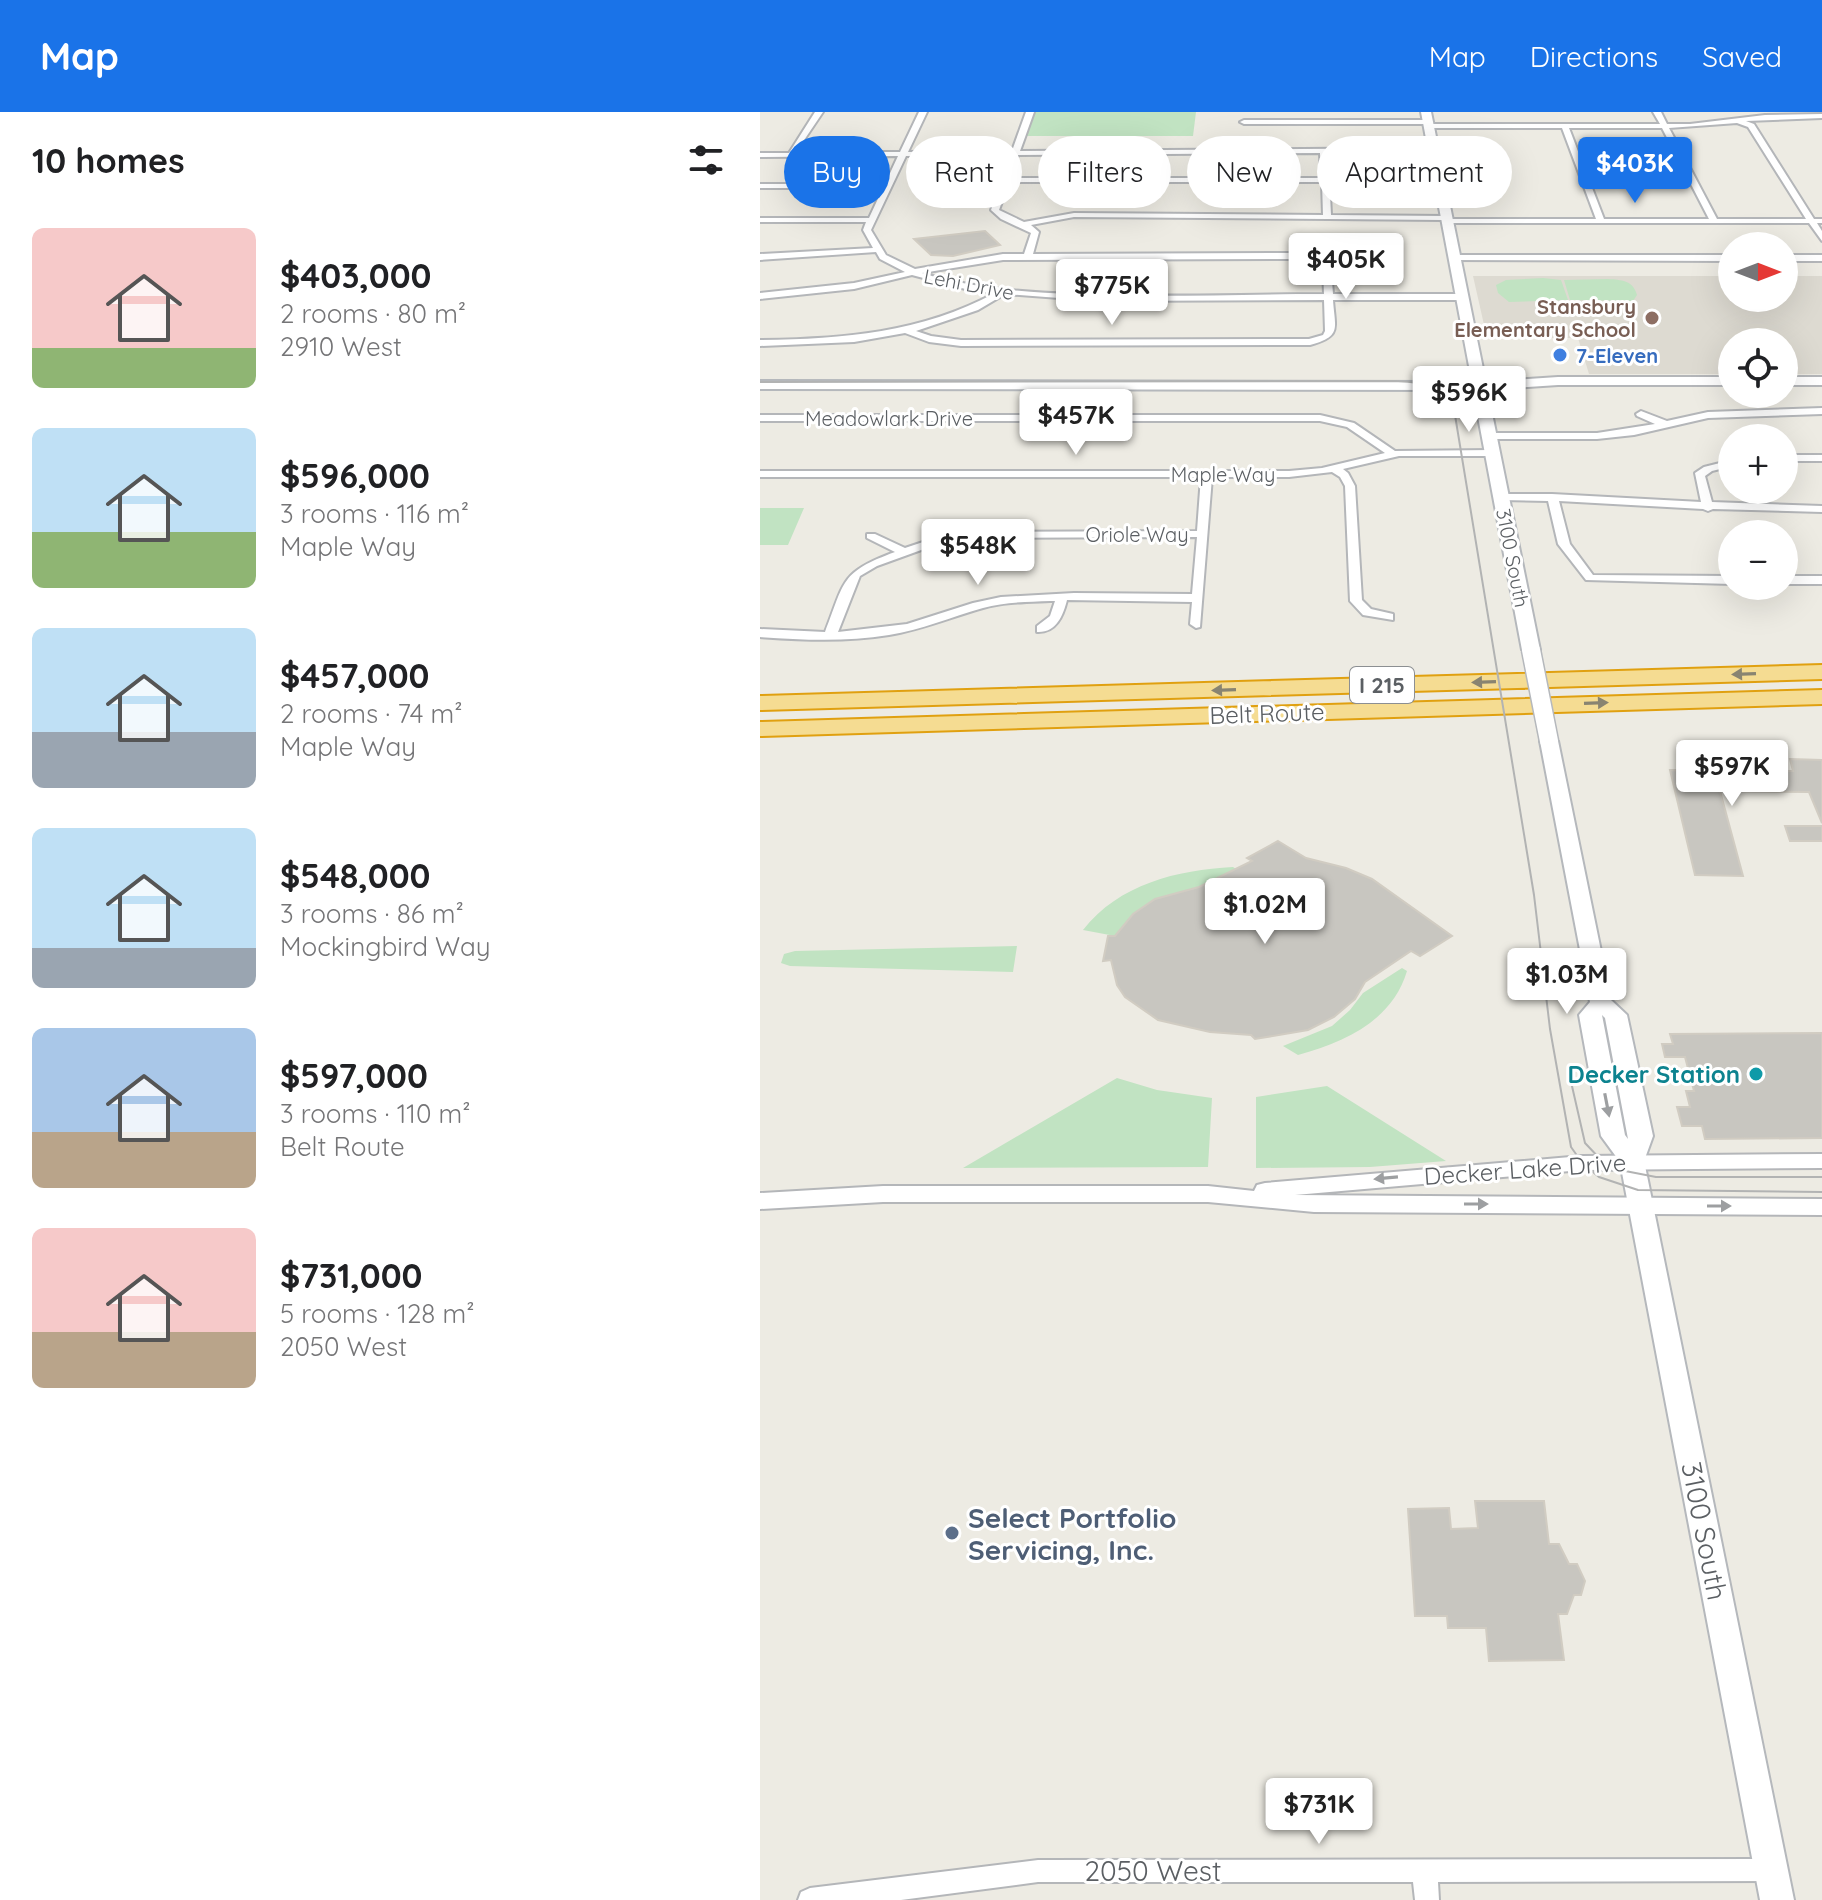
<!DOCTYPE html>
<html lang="en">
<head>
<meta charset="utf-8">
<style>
	:root { --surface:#fff; --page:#f6f6f6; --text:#202124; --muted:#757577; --accent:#1a73e8 }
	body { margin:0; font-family:Quicksand,sans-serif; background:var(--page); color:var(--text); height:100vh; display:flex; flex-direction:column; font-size:30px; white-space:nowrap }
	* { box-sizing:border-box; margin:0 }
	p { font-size:26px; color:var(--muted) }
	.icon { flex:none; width:44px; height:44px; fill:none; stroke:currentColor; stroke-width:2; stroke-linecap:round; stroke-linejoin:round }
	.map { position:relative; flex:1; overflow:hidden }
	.drawer { display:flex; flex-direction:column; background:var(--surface); width:760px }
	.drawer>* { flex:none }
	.hud { position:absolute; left:24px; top:24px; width:760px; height:72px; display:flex; gap:16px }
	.needle { width:52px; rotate:90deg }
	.buttons { position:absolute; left:958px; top:120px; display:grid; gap:16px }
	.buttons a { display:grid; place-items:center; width:80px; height:80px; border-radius:50%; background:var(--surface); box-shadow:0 8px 32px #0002; font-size:40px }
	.price { position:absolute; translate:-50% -68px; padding:0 18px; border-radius:8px; background:#fff; color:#222; font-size:26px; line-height:52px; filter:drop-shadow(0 2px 4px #0008) }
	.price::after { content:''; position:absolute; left:50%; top:48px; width:24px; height:18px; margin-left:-12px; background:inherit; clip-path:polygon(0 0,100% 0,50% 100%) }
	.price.active { background:var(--accent); color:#fff }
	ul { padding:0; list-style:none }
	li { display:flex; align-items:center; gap:24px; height:200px; padding:0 32px }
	li span { display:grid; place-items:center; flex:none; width:224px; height:160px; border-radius:12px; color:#555 }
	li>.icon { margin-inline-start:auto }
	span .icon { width:96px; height:96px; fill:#fffc; stroke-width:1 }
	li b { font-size:34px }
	h2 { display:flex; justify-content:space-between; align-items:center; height:96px; padding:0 32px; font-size:34px }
	.chip { padding:0 28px; border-radius:36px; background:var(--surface); box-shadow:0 8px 32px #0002; font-size:28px; line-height:72px }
	.chip.active { background:var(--accent); color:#fff }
	header { display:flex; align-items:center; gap:48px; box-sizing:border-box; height:112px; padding:0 40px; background:var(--accent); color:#fff }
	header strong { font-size:38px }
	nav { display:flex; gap:44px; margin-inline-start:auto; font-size:28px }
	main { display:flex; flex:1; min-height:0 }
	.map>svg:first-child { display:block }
	.education { fill:#dddad1 }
	.green { fill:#c1e3c2 }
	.building { fill:#c8c6c0; stroke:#d1ccc2; stroke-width:2 }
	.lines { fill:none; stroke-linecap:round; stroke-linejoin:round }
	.minor-casing { stroke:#b4b6b9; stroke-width:4 }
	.tertiary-casing { stroke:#b4b6b9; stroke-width:4 }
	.secondary-casing { stroke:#b5b8bc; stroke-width:4 }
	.motorway-casing { stroke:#e0a010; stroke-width:4 }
	.minor { fill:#fff; fill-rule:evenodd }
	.tertiary { fill:#fff; fill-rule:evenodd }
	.secondary { fill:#fff; fill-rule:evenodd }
	.motorway { fill:#f5dc92; fill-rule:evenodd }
	.tram { stroke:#b2b3b3; stroke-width:2 }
	.secondary-bridge-casing { stroke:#b5b8bc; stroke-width:21; stroke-linecap:butt }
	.secondary-bridge { stroke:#fff; stroke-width:18 }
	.oneway { fill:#898471 }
	.oneway2 { fill:#9d9fa1 }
	.education-dot { fill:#8d6e63; stroke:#fff; stroke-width:3 }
	.shop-dot { fill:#3f7fe0; stroke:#fff; stroke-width:3 }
	.culture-dot { fill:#0f9aa8; stroke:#fff; stroke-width:3 }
	.service-dot { fill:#5c6f8a; stroke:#fff; stroke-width:3 }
	.labels { text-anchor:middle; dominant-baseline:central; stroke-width:6; stroke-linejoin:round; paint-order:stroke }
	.far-street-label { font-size:20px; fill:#5b5f63; stroke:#fff }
	.far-education-label { font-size:20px; font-weight:bold; fill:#785e54; stroke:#fff; text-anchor:end }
	.far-shop-label { font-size:20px; font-weight:bold; fill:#366cbe; stroke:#fff; text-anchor:start }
	.shield { fill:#fff; stroke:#8c8f92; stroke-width:2 }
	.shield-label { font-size:22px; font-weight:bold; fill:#5b5f63 }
	.street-label { font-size:24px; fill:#5b5f63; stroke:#fff }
	.culture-label { font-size:24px; font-weight:bold; fill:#0d838f; stroke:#fff; text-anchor:end }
	.near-service-label { font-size:28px; font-weight:bold; fill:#4e5e75; stroke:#fff; text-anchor:start }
	.near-street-label { font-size:28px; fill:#5b5f63; stroke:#fff }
</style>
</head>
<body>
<header>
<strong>Map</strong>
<nav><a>Map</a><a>Directions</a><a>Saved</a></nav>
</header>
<main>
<section class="drawer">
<h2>10 homes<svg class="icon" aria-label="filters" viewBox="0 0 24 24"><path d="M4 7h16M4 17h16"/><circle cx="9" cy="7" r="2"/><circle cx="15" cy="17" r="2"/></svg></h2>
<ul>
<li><span style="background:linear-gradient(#f6c9c9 75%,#8fb573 0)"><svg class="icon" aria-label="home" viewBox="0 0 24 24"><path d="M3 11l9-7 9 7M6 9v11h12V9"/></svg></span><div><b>$403,000</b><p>2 rooms · 80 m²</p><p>2910 West</p></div></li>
<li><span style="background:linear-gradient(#bfe0f5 65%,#8fb573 0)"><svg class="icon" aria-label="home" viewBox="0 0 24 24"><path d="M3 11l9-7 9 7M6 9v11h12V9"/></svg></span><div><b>$596,000</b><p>3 rooms · 116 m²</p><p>Maple Way</p></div></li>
<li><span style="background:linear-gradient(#bfe0f5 65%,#9aa5b1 0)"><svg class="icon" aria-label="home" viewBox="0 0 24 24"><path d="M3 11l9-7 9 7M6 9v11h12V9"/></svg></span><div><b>$457,000</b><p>2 rooms · 74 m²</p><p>Maple Way</p></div></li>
<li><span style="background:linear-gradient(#bfe0f5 75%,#9aa5b1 0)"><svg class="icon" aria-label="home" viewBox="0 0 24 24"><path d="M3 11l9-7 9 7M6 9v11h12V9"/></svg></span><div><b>$548,000</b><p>3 rooms · 86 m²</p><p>Mockingbird Way</p></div></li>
<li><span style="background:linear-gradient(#a9c7e8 65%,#b9a48a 0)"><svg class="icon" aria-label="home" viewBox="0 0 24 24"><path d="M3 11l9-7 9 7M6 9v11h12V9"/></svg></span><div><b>$597,000</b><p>3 rooms · 110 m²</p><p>Belt Route</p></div></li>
<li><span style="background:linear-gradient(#f6c9c9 65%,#b9a48a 0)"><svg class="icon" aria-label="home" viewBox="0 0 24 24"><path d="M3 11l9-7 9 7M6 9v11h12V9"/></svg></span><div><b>$731,000</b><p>5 rooms · 128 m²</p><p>2050 West</p></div></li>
</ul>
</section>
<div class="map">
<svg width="1062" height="1788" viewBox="0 0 1062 1788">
	<rect width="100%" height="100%" fill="#edebe3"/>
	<path class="education" d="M713 164H972V186H1024V164H1062V262H1024V230H972V262H829L818 226H727Z"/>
	<path class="green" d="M275 0H436L433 24H266Z
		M783 166 801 168 808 188 749 190 738 181 736 173 746 168Z
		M848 167C861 168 873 168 877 183L873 189 810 188 804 168Z
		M0 396H44L28 433H0Z
		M473 755 476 757 439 775 395 787 373 802 355 824 323 818C359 772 417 758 473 755Z
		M257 834 253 860 30 854 21 851 24 842 35 839Z
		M642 856 647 859C632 909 585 930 538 943L523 934 572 914 590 898 603 881Z
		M357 966 397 978 452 986 448 1055 203 1056Z
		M567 974 686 1049 610 1055 496 1056V985Z"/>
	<path class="building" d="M225 119 240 133 193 144 171 143 154 127Z
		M1030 647 1062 648V711L1049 680 960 679 983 764 935 763 910 658 1033 659Z
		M1025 714H1062V729H1030Z
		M518 729 546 746 586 756 612 767 692 824 660 844 651 839 605 870 595 887 574 905 548 918 495 927 491 923 450 920 398 908 365 885 357 873 351 848 343 849 348 824H355L373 802 395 787 439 775 492 749 487 746Z
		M1062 921V1026L945 1027 942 1014H922L917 995H930L926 979H934L925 945H905L902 932H913L910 922Z
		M715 1389H784L789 1432H799L809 1452H817L825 1469 821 1483H814L807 1502H798L804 1548 729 1549 726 1516H688L687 1504H655L648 1397 689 1396 691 1417 718 1416Z"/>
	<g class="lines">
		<g class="minor-casing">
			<path id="minor" d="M55 0H63L36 40H140L159 0H167L148 40 252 39 266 0H274L260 39 673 36 676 40 568 41 571 103 686 104 690 107H836L802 16H668L664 14 667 12H484L480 10 484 8H668L672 10 669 12H900L893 0H901L907 12H930L1005 3 1062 2V6L986 9 994 12 1054 107H1062V111H1057L1062 119V129L1049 111H687L683 108 314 105 271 113 279 120 273 142 540 141 564 146 571 156 573 182H702L706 185 702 188H573C575 217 582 224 550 233L201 234 169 230 145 221 94 230 0 234V228C82 227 161 221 235 181L213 179 152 163 94 177 0 187V181L94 171 145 160 120 147 116 140 0 148V142L113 136 103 118 106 110H0V106H109L123 76H0V72H125L138 44 0 45V41H29ZM977 11 988 15 1046 107H957L909 16ZM809 16H902L949 107H844ZM560 41 561 66H250L258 43ZM251 43 231 98 241 107 271 121 264 142H243L155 157 126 143 111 118 146 44ZM249 70H562L563 103 314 101 264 110 239 98ZM540 147 558 150 563 156 564 182C480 182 396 186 313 182 262 180 210 176 162 161L243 148ZM245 182 339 189 564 188 565 219 563 223 549 227 201 228 171 224 156 219 218 198Z
				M694 143H972V149L691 148 690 146Z
				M1024 143H1062V149H1024Z
				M1062 296V302L948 306 874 323 837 327H729L724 324 729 321H837L895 312 877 304 876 302 881 299 907 309 948 300Z
				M0 303H560L594 311 635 339 732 338 737 341 732 344H639L583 357 588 361 595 374 602 488 611 497 633 502V508L603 503 590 489 585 374 580 365 572 360 529 365H452L440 515 436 516 430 512 432 490 307 488C303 504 296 521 277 520V514L290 504 295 489H290C267 490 244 490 223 496 191 505 161 518 129 523 86 530 43 528 0 525V517L65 520C85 469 80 460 135 440L107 426V422H115L145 436 184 423 224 420 437 419 441 365H0V359H529L562 356 625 341 587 315 560 309H0ZM437 425 432 482 314 481 241 485 213 491 147 512 78 520 100 464 117 454 186 429 224 426Z
				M1024 343H1062V349H1024Z
				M972 348V354L952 359 945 364 952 390 1062 394V400L953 397 948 399 943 397 799 389 810 432 833 463 972 464V472L826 468 798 432 788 389 741 388 736 385 741 382H792L941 390 935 361 944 355Z
				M1024 464H1062V472H1024Z
				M1011 1747 1020 1750 1023 1758 1020 1766 1011 1769 678 1770 679 1788H655L653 1770H278L141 1788H38L41 1780 50 1776 278 1748Z"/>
		</g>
		<g class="tertiary-casing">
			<path id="tertiary" d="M798 265H972V273H798L719 278 713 274 719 270Z
				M1024 265H1062V273H1024Z
				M1062 1042V1056L822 1058 535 1083 1062 1087V1103L554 1100 448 1090H123L0 1097V1081L123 1074H448L494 1079 497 1073 505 1071 822 1044Z"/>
		</g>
		<g class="secondary-casing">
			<path id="secondary" d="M661 0H671L780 538 777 542 771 543 762 538 713 278 0 277V269L712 270Z
				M789 623 798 629 851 888 867 903 893 1024 884 1049 1034 1788H1000L860 1050 841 1024 819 903 830 890 780 629ZM842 903 845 906 868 1027 865 1023Z"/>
		</g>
		<g class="motorway-casing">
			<path id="motorway" d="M1062 553V567L0 598V584Z
				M1062 578V592L0 624V610Z"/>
		</g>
		<use href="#minor" class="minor"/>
		<use href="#tertiary" class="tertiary"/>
		<use href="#secondary" class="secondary"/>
		<use href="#motorway" class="motorway"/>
		<path class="tram" d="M0 270 635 269C657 270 680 270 693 291L774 783 790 917 811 1035 823 1052 839 1065 878 1078 1062 1080
			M809 961 825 1031 843 1050 860 1058 896 1065H1062"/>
		<g class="secondary-bridge-casing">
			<path id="secondary-bridge" d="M771 538 789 629"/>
		</g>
		<use href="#secondary-bridge" class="secondary-bridge"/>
	</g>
	<defs><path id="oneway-solid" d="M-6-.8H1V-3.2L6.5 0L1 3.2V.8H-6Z" transform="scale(2)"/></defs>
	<g class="oneway">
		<use href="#oneway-solid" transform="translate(984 562) rotate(178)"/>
		<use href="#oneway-solid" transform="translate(724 570) rotate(178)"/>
		<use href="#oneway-solid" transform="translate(464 578) rotate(178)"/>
		<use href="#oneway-solid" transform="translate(836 591) rotate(-2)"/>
	</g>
	<g class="oneway2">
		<use href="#oneway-solid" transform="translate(847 993) rotate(79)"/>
		<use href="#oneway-solid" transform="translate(626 1066) rotate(175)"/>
		<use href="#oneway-solid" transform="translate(716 1092)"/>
		<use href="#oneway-solid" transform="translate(959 1094)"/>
	</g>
	<circle class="education-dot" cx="892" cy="206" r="8"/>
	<circle class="shop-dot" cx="800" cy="243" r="8"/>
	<circle class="culture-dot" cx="996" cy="962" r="8"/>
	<circle class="service-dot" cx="192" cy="1421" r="8"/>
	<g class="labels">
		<g class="far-street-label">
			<text transform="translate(209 172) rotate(11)">Lehi Drive</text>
			<text x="129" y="306">Meadowlark Drive</text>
			<text x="463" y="362">Maple Way</text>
			<text x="377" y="422">Oriole Way</text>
			<text transform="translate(753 446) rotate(79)">3100 South</text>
		</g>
		<g class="far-education-label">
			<text x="876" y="194">Stansbury<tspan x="876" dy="23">Elementary School</tspan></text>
		</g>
		<g class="far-shop-label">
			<text x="816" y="243">7-Eleven</text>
		</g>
		<rect class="shield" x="590" y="555" width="64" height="36" rx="6"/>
		<g class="shield-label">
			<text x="622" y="573">I 215</text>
		</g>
		<g class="street-label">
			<text transform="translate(507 601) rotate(-2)">Belt Route</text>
			<text transform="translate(765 1057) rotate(-4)">Decker Lake Drive</text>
		</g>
		<g class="culture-label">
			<text x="980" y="962">Decker Station</text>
		</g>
		<g class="near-service-label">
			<text x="208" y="1405">Select Portfolio<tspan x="208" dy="32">Servicing, Inc.</tspan></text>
		</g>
		<g class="near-street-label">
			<text transform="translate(945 1419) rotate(79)">3100 South</text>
			<text x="393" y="1758">2050 West</text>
		</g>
	</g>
</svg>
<div class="buttons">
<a><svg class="needle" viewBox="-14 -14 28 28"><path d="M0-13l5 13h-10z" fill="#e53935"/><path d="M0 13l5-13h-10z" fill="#757577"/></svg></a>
<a><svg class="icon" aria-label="locate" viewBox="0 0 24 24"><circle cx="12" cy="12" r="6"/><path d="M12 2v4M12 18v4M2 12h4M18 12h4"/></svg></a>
<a>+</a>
<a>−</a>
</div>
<b class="price active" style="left:875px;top:93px">$403K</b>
<b class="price" style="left:586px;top:189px">$405K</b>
<b class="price" style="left:352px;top:215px">$775K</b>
<b class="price" style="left:709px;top:322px">$596K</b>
<b class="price" style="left:316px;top:345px">$457K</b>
<b class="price" style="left:218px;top:475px">$548K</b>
<b class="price" style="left:972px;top:696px">$597K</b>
<b class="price" style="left:505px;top:834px">$1.02M</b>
<b class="price" style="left:807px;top:904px">$1.03M</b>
<b class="price" style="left:559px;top:1734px">$731K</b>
<div class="hud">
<a class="chip active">Buy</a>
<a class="chip">Rent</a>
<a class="chip">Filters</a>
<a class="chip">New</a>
<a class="chip">Apartment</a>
</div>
</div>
</main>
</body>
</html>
